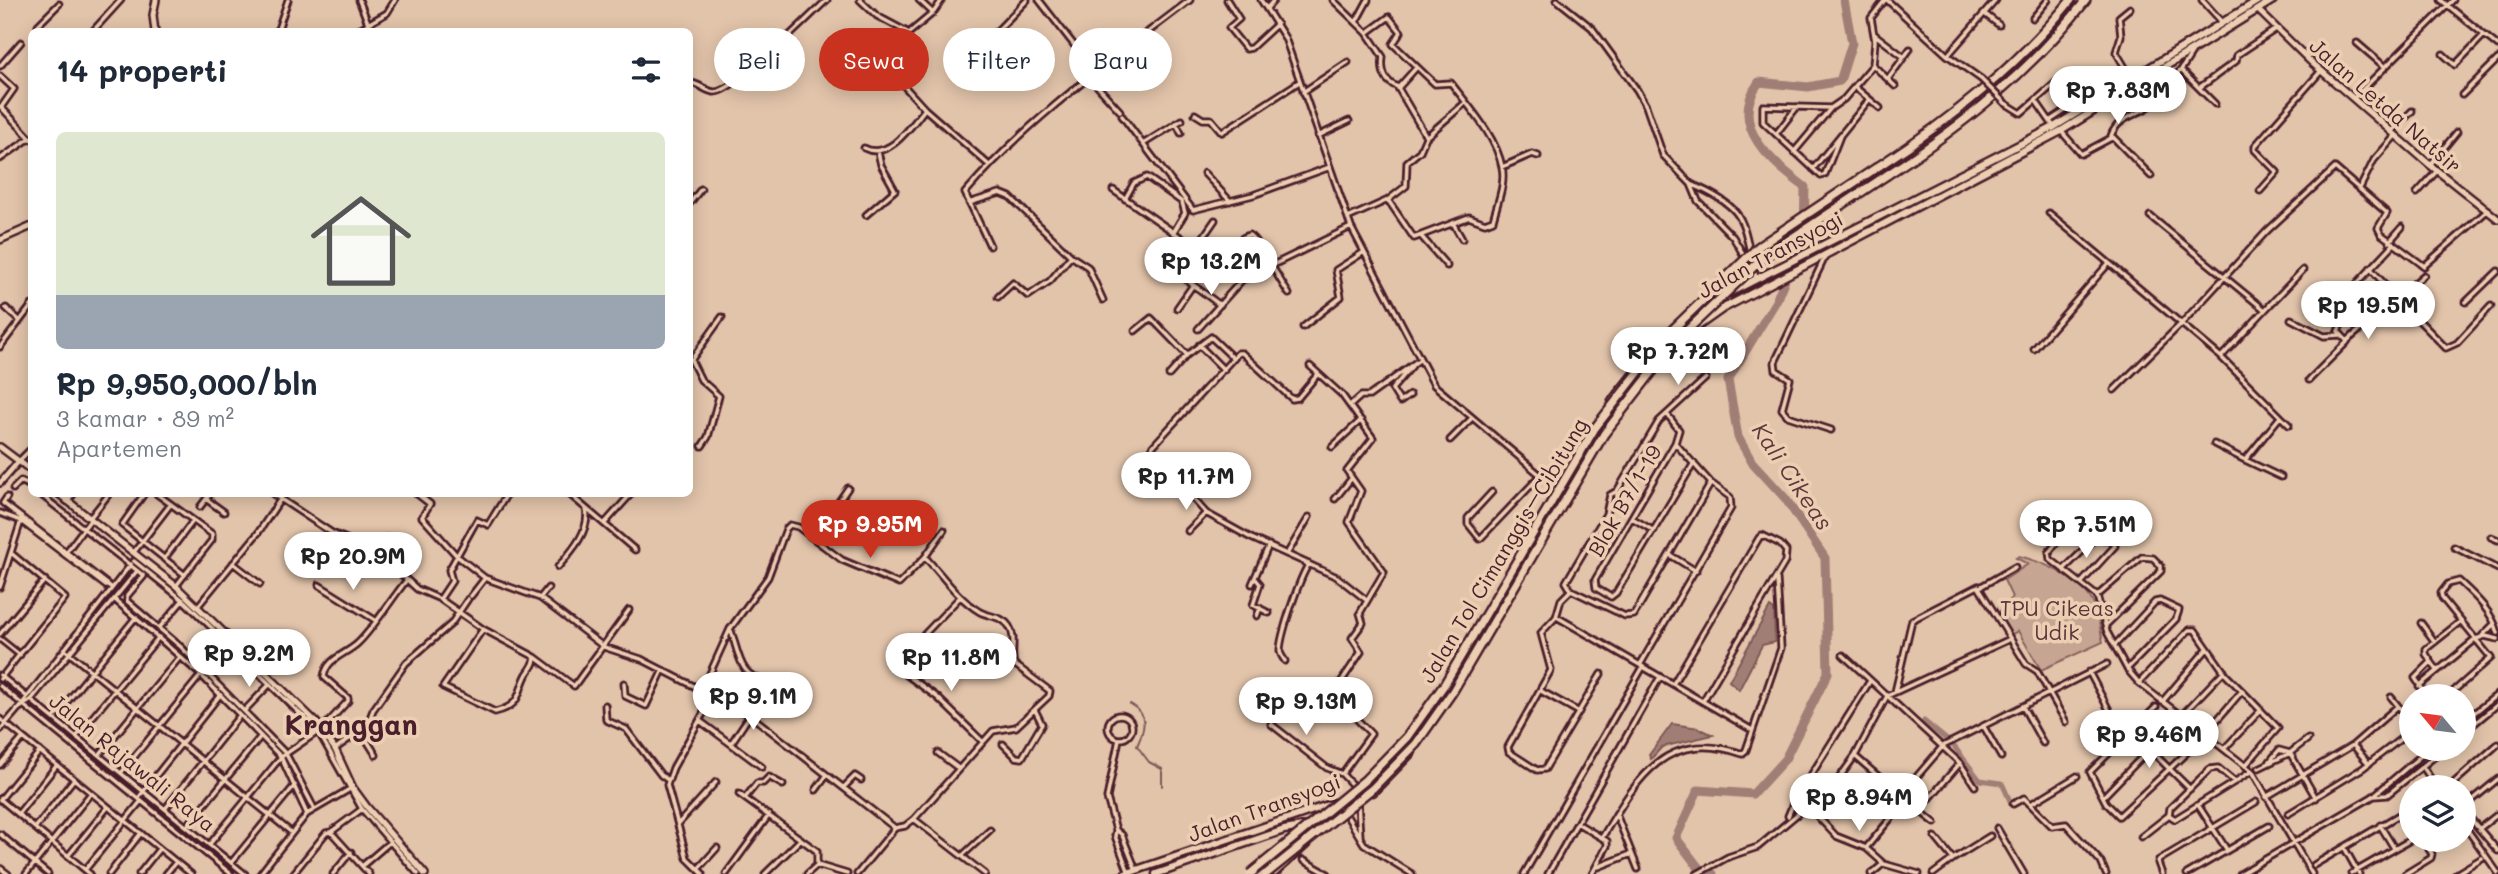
<!DOCTYPE html>
<html lang="id">
<head>
<meta charset="utf-8">
<style>
	:root { --surface:#fff; --page:#f6f6f7; --text:#1f2937; --muted:#747a83; --line:#e0e1e3; --accent:#c8321e }
	body { margin:0; font-family:Mali,sans-serif; background:var(--page); color:var(--text); height:100vh; display:flex; flex-direction:column; font-size:26px; white-space:nowrap }
	* { box-sizing:border-box; margin:0 }
	p { font-size:23px; color:var(--muted) }
	.icon { flex:none; width:38px; height:38px; fill:none; stroke:currentColor; stroke-width:2; stroke-linecap:round; stroke-linejoin:round }
	.map { position:relative; flex:1; overflow:hidden }
	.side { position:absolute; left:28px; top:28px; width:665px; height:469px; display:flex; flex-direction:column; background:var(--surface); border-radius:10px; box-shadow:0 4px 18px #0003 }
	.side>* { flex:none }
	.banner { position:absolute; left:714px; top:28px; width:665px; height:63px; display:flex; gap:14px }
	.needle { width:46px; rotate:299deg }
	.controls { position:absolute; left:2399px; top:684px; display:grid; gap:14px }
	.controls a { display:grid; place-items:center; width:77px; height:77px; border-radius:50%; background:var(--surface); box-shadow:0 4px 18px #0003; font-size:35px }
	.price { position:absolute; translate:-50% -60px; padding:0 16px; border-radius:24px; background:#fff; color:#222; font-size:23px; line-height:46px; filter:drop-shadow(0 2px 4px #0008) }
	.price::after { content:''; position:absolute; left:50%; top:42px; width:21px; height:16px; margin-left:-10px; background:inherit; clip-path:polygon(0 0,100% 0,50% 100%) }
	.price.active { background:var(--accent); color:#fff }
	ul { padding:0; list-style:none }
	li { display:grid; align-content:center; gap:14px; height:371px; padding:0 28px }
	li+li { border-top:2px solid var(--line) }
	li span { display:grid; place-items:center; height:217px; border-radius:10px; color:#555 }
	li>.icon { margin-inline-start:auto }
	span .icon { width:126px; height:126px; fill:#fffc; stroke-width:1 }
	li b { font-size:30px }
	h2 { display:flex; justify-content:space-between; align-items:center; height:84px; padding:0 28px; font-size:30px }
	.chip { padding:0 24px; border-radius:32px; background:var(--surface); box-shadow:0 4px 18px #0003; font-size:24px; line-height:63px }
	.chip.active { background:var(--accent); color:#fff }
	.map>svg:first-child { display:block }
	.green { fill:#c6a692; stroke:#88625e; stroke-width:2 }
	.water { fill:#a17e75; stroke:#7e5857; stroke-width:2 }
	.lines { fill:none; stroke-linecap:round; stroke-linejoin:round }
	.stream { stroke:#7e5857; stroke-width:2 }
	.canal { stroke:#a17e75; stroke-width:5 }
	.river { stroke:#a17e75; stroke-width:9 }
	.minor-casing { stroke:#4a1f2b; stroke-width:9 }
	.tertiary-casing { stroke:#4a1f2b; stroke-width:10 }
	.secondary-casing { stroke:#4a1f2b; stroke-width:10 }
	.trunk-casing { stroke:#4a1f2b; stroke-width:11 }
	.motorway-casing { stroke:#4a1f2b; stroke-width:12 }
	.minor { stroke:#eccfb2; stroke-width:3.5 }
	.tertiary { stroke:#eccfb2; stroke-width:4.5 }
	.secondary { stroke:#eccfb2; stroke-width:5 }
	.trunk { stroke:#eccfb2; stroke-width:6 }
	.motorway { stroke:#eccfb2; stroke-width:7 }
	.minor-bridge-casing { stroke:#4a1f2b; stroke-width:9; stroke-linecap:butt }
	.motorway-bridge-casing { stroke:#4a1f2b; stroke-width:12; stroke-linecap:butt }
	.minor-bridge { stroke:#eccfb2; stroke-width:3.5 }
	.motorway-bridge { stroke:#eccfb2; stroke-width:7 }
	.labels { text-anchor:middle; dominant-baseline:central; stroke-width:7; stroke-linejoin:round; paint-order:stroke }
	.street-label { font-size:21px; fill:#4a1f2b; stroke:#eccfb2 }
	.park-label { font-size:21px; fill:#5d333a; stroke:#eccfb2 }
	.water-label { font-size:23px; font-style:italic; fill:#60373e; stroke:#eccfb2 }
	.district-label { font-size:28px; font-weight:bold; fill:#4a1f2b; stroke:#eccfb2 }
</style>
</head>
<body>
<div class="map">
<svg width="2498" height="874" viewBox="0 0 2498 874">
	<rect width="100%" height="100%" fill="#e2c4aa"/>
	<filter id="ink" filterUnits="userSpaceOnUse"><feTurbulence type="fractalNoise" baseFrequency=".0143" numOctaves="2"/><feDisplacementMap in="SourceGraphic" scale="14" xChannelSelector="R" yChannelSelector="G"/><feConvolveMatrix kernelMatrix="1 2 1 2 8 2 1 2 1" color-interpolation-filters="sRGB"/></filter>
	<g filter="url(#ink)">
		<path class="green" d="M2019 556C2043 562 2083 579 2094 605 2099 616 2100 630 2103 642L2041 670 2018 631 2008 636 1995 617 2012 597 2004 580 2028 564 2016 558Z"/>
		<path class="water" d="M1770 607 1774 610 1775 642 1762 645 1739 690 1729 681Z
			M1672 724 1699 728 1713 735 1662 747 1651 759 1649 755Z"/>
		<g class="lines">
			<path class="stream" d="M1130 704C1150 715 1144 730 1137 746L1149 762 1162 769V786"/>
			<path class="canal" d="M1924 721 1953 745 1980 780 2002 783 2010 801"/>
			<path class="river" d="M1713 874 1699 868 1676 838 1698 790 1753 794 1785 759 1828 673 1825 558 1785 498 1752 462 1738 437 1728 380 1776 301 1804 233 1805 187C1771 161 1727 126 1759 82L1808 87 1840 81 1852 43 1844 0"/>
			<g class="minor-casing">
				<path id="minor" d="M359 0 368 23
					M860 0 877 16 909 33 933 13 942 0
					M919 0 933 13
					M1039 0 1095 72
					M1227 0 1239 19 1229 28 1246 49 1251 48 1277 24
					M1261 0 1285 38 1351 227 1434 385 1558 490
					M1333 0 1367 33 1383 57C1381 71 1384 82 1398 87
					M1557 0 1592 28 1637 90 1646 106 1663 155 1691 184 1698 201 1733 237 1743 254 1746 271
					M1887 0 1947 55 1981 79
					M2202 0 2222 22
					M2441 0 2498 46
					M1267 8 1274 0
					M2130 8 2119 17 2121 36 2116 52 2132 79
					M1985 14 1999 25
					M2033 18 2048 0
					M1356 22 1368 0
					M38 32V25L59 4
					M92 32 121 0
					M277 32 288 0
					M354 32 387 13 395 0
					M1874 34 1904 57
					M993 35 1027 0
					M2357 43 2385 67
					M2443 54 2455 65 2484 35
					M1948 55 1996 0
					M1873 65 1895 86
					M0 66 21 42
					M1416 68 1398 88 1426 136
					M2181 70 2193 51
					M0 76 14 89 2 106
					M1089 77 1120 111
					M1888 79 1910 49
					M690 83C699 83 705 91 714 92 734 93 808 17 827 0
					M904 86 925 109
					M1856 88 1880 108
					M2199 88 2236 61 2237 55 2276 29
					M1303 92 1348 62
					M2462 95 2498 59
					M2354 98 2453 0
					M2036 101 2054 127
					M2005 103 2021 113 2059 80 2081 109
					M0 106 32 140
					M1195 114 1203 119H1211L1222 132 1299 82
					M1122 116 1143 144
					M1182 120 1143 144 1193 210 1253 195 1330 167
					M2051 120 2077 103
					M1176 123 1181 133
					M2061 131 2081 154 2113 137 2151 176
					M2392 131 2412 111
					M1776 134 1797 107
					M1318 136 1349 121
					M1840 136 1825 174 1821 176 1763 122V106L1831 108 1844 99 1873 65 1875 41 1871 18 1885 0
					M2111 136C2118 116 2139 115 2151 105 2163 95 2169 81 2181 70L2215 104
					M864 148C889 161 911 126 925 109L989 165
					M1794 152 1831 108
					M0 159 30 138
					M2430 165 2457 132
					M1502 167 1532 154 1538 156
					M1813 169 1869 100
					M1204 173 1230 201
					M1691 184C1751 210 1741 221 1756 278
					M2360 188 2374 160 2396 135
					M1113 190 1242 280 1351 227
					M2260 191 2277 172 2255 150V146L2321 71
					M2417 193 2437 171
					M1125 199 1134 183 1147 177 1182 202 1185 213 1173 233
					M1388 200 1406 186 1407 162 1420 151 1426 137 1465 103
					M690 203 701 189
					M969 203 1000 193 1010 197 1071 256 1088 267 1103 300
					M2049 213 2109 263
					M866 215 895 190 881 165 878 152
					M2150 216 2265 310 2222 356
					M1348 218 1388 200 1414 238 1469 217 1485 223 1493 220C1497 204 1506 183 1502 167 1496 136 1469 107 1451 83L1435 84 1393 44 1401 32 1389 17 1367 33
					M1453 223 1462 239
					M1421 236 1447 266
					M2389 242 2402 227
					M2393 245 2336 306 2342 323 2338 331 2347 341 2397 298 2446 348 2457 343 2491 306
					M990 246 965 193C1029 118 1112 60 1190 0
					M1195 249 1215 220
					M1825 257 1775 362 1776 370 1790 379 1782 409 1788 416 1831 430
					M1221 267C1228 255 1235 239 1249 235 1259 241 1280 281 1289 294
					M2370 268 2397 298 2424 275
					M1184 278 1220 305
					M998 297 1013 283 1028 296 1050 281 1071 256
					M2466 302 2498 271
					M6 308 18 319
					M1177 308 1193 285
					M2265 310 2303 270
					M2291 319 2324 336 2340 335
					M1303 327 1341 297 1336 270 1364 252
					M1198 329 1242 280
					M1135 331 1151 318 1187 355
					M1199 345 1224 370
					M0 347 32 305
					M2034 349 2109 263 2221 357 2289 425
					M692 359 722 317
					M691 360 701 380 719 396 708 437 702 446
					M1310 366 1342 395 1373 438 1347 471 1361 491 1349 522 1384 572 1360 613 1363 623 1352 638 1361 652 1333 694
					M1318 374 1298 398 1292 399 1242 353H1238L1153 446 1151 452 1206 513 1251 538 1337 577 1365 599
					M1169 375 1187 355 1211 337 1233 358
					M2309 380 2347 342
					M2114 390 2182 323 2267 231 2335 168 2387 213 2378 228 2381 234 2424 266 2488 210
					M1410 395 1400 402 1392 389 1412 366
					M1351 405 1361 396H1369L1419 360
					M1667 414 1679 430 1675 443 1595 580 1596 588 1611 597 1616 593 1694 463
					M1450 440 1472 418
					M2214 444 2245 460 2280 417
					M1332 447 1361 420
					M2245 460 2281 477
					M19 461 32 448
					M13 489 21 481 32 487
					M1492 492 1468 518V524L1480 539 1540 476
					M40 494 144 576 127 596V601L181 647 286 754 314 808
					M144 494 122 525 185 575
					M157 494 212 534V540L176 586
					M273 494 332 533 377 552 417 589 440 599 483 629 535 657 574 686 629 610
					M417 494 430 504 422 517 457 556 485 578 540 598 604 647 641 659 750 715 895 828
					M569 494 635 550
					M7 497 3 503 112 588
					M206 499 224 512
					M1335 499 1351 479
					M200 507 210 494
					M1608 507 1617 501V491
					M0 513 21 521 106 586
					M90 518 109 494
					M1632 518 1654 531
					M605 523 631 494
					M1188 531 1206 513
					M2066 531 2049 552 2050 559 2097 596 2107 632 2127 669 2139 683 2252 771
					M2491 537 2498 540
					M814 538 848 488
					M2454 547 2498 569
					M67 551 91 519
					M134 552 171 504
					M377 552 387 538
					M1287 554 1309 517
					M1670 555 1696 571
					M164 559 193 521
					M134 561 183 600 318 731 362 809 418 874
					M233 563 260 584
					M131 564 18 709 31 700 137 571
					M558 567C571 552 591 530 586 509
					M2064 569 2097 537 2113 542 2115 546 2082 582
					M1255 578 1260 584 1253 605 1269 613
					M1252 584 1269 545
					M319 585 375 620
					M0 587 21 521
					M1980 587 2015 567
					M1571 590 1625 616 1634 615 1711 483
					M471 596 485 578
					M2097 596 2142 557 2153 558 2161 566V571L2106 625
					M540 598 548 588
					M114 599 201 675 281 757 307 814
					M440 599 452 581 449 570 477 520 488 525 507 494
					M198 606 258 533 284 494
					M1257 616 1260 608
					M1557 617 1752 730
					M2421 623 2435 642
					M160 627 183 600
					M483 629 443 687 495 712C523 705 517 692 527 674 531 668 534 666 535 658
					M731 631C739 654 740 680 768 680
					M0 634 45 580
					M2482 636 2494 624
					M0 639 20 655
					M917 642 960 597
					M2115 645 2155 602 2160 601 2179 610 2176 619 2127 669
					M64 649 292 833
					M1843 655 1960 763 1975 786
					M1285 661C1283 658 1280 654 1280 651 1280 636 1300 576 1309 564
					M214 663 236 643
					M1640 665 1731 508 1730 497 1711 483 1675 443
					M900 670 937 697 982 741
					M2437 670 2426 654V649L2461 621
					M2089 672 2109 710
					M1601 674 1545 769 1537 770 1509 752 1508 747 1551 670 1541 633 1556 617 1561 600 1571 590 1566 582 1606 514 1610 495 1617 491 1659 421 1706 378
					M0 675 26 696
					M0 679 65 598 11 553
					M624 683 625 696 646 706 663 670
					M2139 683 2189 630H2195L2227 676 2242 691 2205 734
					M1673 684 1759 538 1762 535 1780 544 1786 551 1785 562 1703 701
					M0 686 231 874
					M2419 686 2476 639 2485 636 2498 639
					M702 691 730 629 768 577 786 529 790 525 798 527 842 560 899 584 925 557 944 530
					M1541 691 1579 712
					M2242 691 2278 728 2245 766
					M1895 692 1912 620 1978 586 2026 664 2037 671 2066 722
					M1332 694 1327 695 1314 706 1293 694 1285 696 1271 724 1327 768 1342 774
					M1333 694 1371 734 1342 774
					M2427 696 2415 678 2431 662
					M2448 696 2491 658 2442 598 2441 593 2448 584 2459 581C2475 596 2492 611 2498 633
					M2391 697 2412 723
					M32 701 245 874
					M2162 702 2207 649
					M605 705 606 720 626 729 661 775 668 780
					M2023 707 2043 743
					M2156 707 2090 772 2106 803 2119 816 2197 743
					M245 710 270 684
					M1108 727a12 12 0 1 1 24 0a12 12 0 1 1-24 0Z
					M2181 716 2224 671
					M54 718 136 617
					M0 719 191 874
					M700 721 762 767
					M2464 721 2498 694
					M1984 727 2001 757
					M0 730 18 709
					M361 731 376 755
					M2132 732 2190 789
					M2464 732 2498 704
					M76 737 159 637
					M1119 739 1107 798 1116 830 1115 836 1129 873
					M2308 739 2290 753 2316 798
					M729 742H732L750 715
					M1003 744 1016 757 1022 758 1042 724 1035 710
					M2353 745 2369 764
					M335 749 367 726 373 710 406 663 451 624 468 599
					M2224 749 2261 710
					M938 753 958 768
					M99 755 180 657
					M1856 757 1900 795
					M2270 761 2279 750 2290 753
					M0 765 23 738
					M2423 767 2437 788
					M2259 768 2290 753
					M121 773 201 675
					M1342 774 1355 788
					M844 787 855 776 861 780
					M2448 788 2498 744
					M816 790 827 775
					M739 794 817 851V865L807 874
					M1901 795 1943 746 2107 664
					M2374 796 2387 795 2444 749
					M139 797 220 695
					M2103 797 2175 723
					M2266 797 2353 745 2398 706
					M745 798 757 783H763L769 777 783 785
					M0 799 90 874
					M0 800 40 751
					M1865 800 1883 780
					M1906 800 1935 823
					M1358 802 1360 837
					M2013 804 2024 798 2052 826 2066 824 2101 862 2106 874
					M2031 804 2077 776
					M1807 805 1836 836 1866 848 1906 800
					M2198 805 2227 850
					M2464 807 2498 779
					M165 809 240 715
					M1919 811 1960 763
					M2464 811 2498 851
					M1345 813 1364 844 1412 874
					M18 814 57 765
					M1616 814 1638 869
					M2288 814 2363 768 2412 730
					M2169 815 2175 819 2252 771 2312 874
					M1788 816 1793 804 1870 681
					M914 819 985 874
					M679 823 716 782
					M1577 823 1607 841V846L1592 874
					M2380 825 2394 848
					M2464 825 2498 873
					M187 826 261 736
					M35 828 74 779
					M1997 828 2024 874
					M2479 829 2498 814
					M1116 830 1122 835 1136 870
					M331 832 362 809
					M0 834 48 874
					M1603 836C1638 777 1666 728 1743 754L1746 750 1781 648 1777 579
					M1935 837 1953 859 1990 836
					M2141 837 2169 815 2170 808 2210 769 2218 768 2235 782
					M209 845 281 757 322 729 348 701V698L324 677C326 658 347 654 358 643 372 630 393 597 406 581
					M2344 847 2359 874
					M1866 848 1884 864 1919 874
					M963 855 990 830
					M68 856 108 807
					M1303 860 1328 874
					M231 863 295 785
					M817 865 847 874
					M2314 865 2404 812 2412 819
					M362 866 390 842
					M1598 867 1631 854
					M0 868 8 874
					M698 869 717 848
					M85 870 141 801
					M26 874 91 793
					M109 874 141 833
					M139 874 159 849
					M166 874 176 862
					M260 874 307 814 348 790
					M293 874 326 833 331 832 369 874
					M333 874 351 852
					M703 874 687 858 667 785 673 768 713 696
					M726 874 769 815
					M765 874 801 839
					M857 874 895 828 905 826 914 819 993 731 1016 727 1049 696 1050 691 1014 664C1010 652 1017 638 1009 626 1002 616 990 617 980 612 958 599 942 575 925 557
					M1275 874 1307 845
					M1524 874 1643 667
					M1548 874 1660 677
					M1697 874 1728 857 1758 847 1837 781 1855 756 1887 696 2010 639
					M1871 874 1883 864
					M1933 874 1953 859
					M2162 874 2158 863 2159 860 2256 802
					M2187 874 2269 826
					M2240 874 2372 797 2429 749
					M2351 874 2412 839
					M2405 874 2431 858 2432 854 2423 840
					M2456 874 2482 858"/>
			</g>
			<g class="tertiary-casing">
				<path id="tertiary" d="M0 483 19 461
					M67 501 73 494"/>
			</g>
			<g class="secondary-casing">
				<path id="secondary" d="M2258 10 2310 61 2430 165 2498 219
					M155 32 153 15 156 0
					M0 240 32 226
					M0 447 32 471
					M59 494 176 586 316 722 335 749 353 788 367 807 425 874"/>
			</g>
			<g class="trunk-casing">
				<path id="trunk" d="M1729 293 2054 127 2259 0
					M1687 319 1713 302
					M1691 331 1722 309 2061 131 2273 0
					M1627 400 1643 374 1663 353
					M1612 401 1655 347
					M1373 792 1412 752
					M1347 797 1374 778 1410 738
					M1317 821 1348 806
					M1125 874 1334 803
					M1156 874 1284 830 1308 826"/>
			</g>
			<g class="motorway-casing">
				<path id="motorway" d="M1879 166C1951 119 2017 67 2071 0
					M1887 175C1962 126 2031 71 2086 0
					M1129 873V874"/>
			</g>
			<use href="#minor" class="minor"/>
			<use href="#tertiary" class="tertiary"/>
			<use href="#secondary" class="secondary"/>
			<use href="#trunk" class="trunk"/>
			<use href="#motorway" class="motorway"/>
			<g class="minor-bridge-casing">
				<path id="minor-bridge" d="M1981 79 2005 103"/>
			</g>
			<g class="motorway-bridge-casing">
				<path id="motorway-bridge" d="M1250 874 1365 780 1407 737 1444 685 1595 428 1669 333 1758 247 1879 166
					M1266 874 1373 788 1416 744 1453 691 1604 434 1677 340 1765 256 1887 175"/>
			</g>
			<use href="#minor-bridge" class="minor-bridge"/>
			<use href="#motorway-bridge" class="motorway-bridge"/>
		</g>
	</g>
	<g class="labels">
		<g class="street-label">
			<text transform="translate(2386 105) rotate(41)">Jalan Letda Natsir</text>
			<text transform="translate(1770 254) rotate(-28)">Jalan Transyogi</text>
			<text transform="translate(1624 500) rotate(-60)">Blok B7/1-19</text>
			<text transform="translate(1503 550) rotate(-59)">Jalan Tol Cimanggis–Cibitung</text>
			<text transform="translate(133 762) rotate(39)">Jalan Rajawali Raya</text>
			<text transform="translate(1264 807) rotate(-20)">Jalan Transyogi</text>
		</g>
		<g class="park-label">
			<text x="2057" y="607">TPU Cikeas<tspan x="2057" dy="24">Udik</tspan></text>
		</g>
		<g class="water-label">
			<text transform="translate(1793 476) rotate(56)">Kali Cikeas</text>
		</g>
		<g class="district-label">
			<text x="351" y="724">Kranggan</text>
		</g>
	</g>
</svg>
<div class="controls">
<a><svg class="needle" viewBox="-14 -14 28 28"><path d="M0-13l5 13h-10z" fill="#e53935"/><path d="M0 13l5-13h-10z" fill="#747a83"/></svg></a>
<a><svg class="icon" aria-label="layers" viewBox="0 0 24 24"><path d="M12 4l9 5-9 5-9-5zM3 14l9 5 9-5"/></svg></a>
</div>
<b class="price" style="left:2118px;top:126px">Rp 7.83M</b>
<b class="price" style="left:1211px;top:297px">Rp 13.2M</b>
<b class="price" style="left:2368px;top:341px">Rp 19.5M</b>
<b class="price" style="left:1678px;top:387px">Rp 7.72M</b>
<b class="price" style="left:1186px;top:512px">Rp 11.7M</b>
<b class="price active" style="left:870px;top:560px">Rp 9.95M</b>
<b class="price" style="left:2086px;top:560px">Rp 7.51M</b>
<b class="price" style="left:353px;top:592px">Rp 20.9M</b>
<b class="price" style="left:249px;top:689px">Rp 9.2M</b>
<b class="price" style="left:951px;top:693px">Rp 11.8M</b>
<b class="price" style="left:753px;top:732px">Rp 9.1M</b>
<b class="price" style="left:1306px;top:737px">Rp 9.13M</b>
<b class="price" style="left:2149px;top:770px">Rp 9.46M</b>
<b class="price" style="left:1859px;top:833px">Rp 8.94M</b>
<div class="banner">
<a class="chip">Beli</a>
<a class="chip active">Sewa</a>
<a class="chip">Filter</a>
<a class="chip">Baru</a>
</div>
<section class="side">
<h2>14 properti<svg class="icon" aria-label="filters" viewBox="0 0 24 24"><path d="M4 7h16M4 17h16"/><circle cx="9" cy="7" r="2"/><circle cx="15" cy="17" r="2"/></svg></h2>
<ul>
<li><span style="background:linear-gradient(#dfe7d0 75%,#9aa5b1 0)"><svg class="icon" aria-label="home" viewBox="0 0 24 24"><path d="M3 11l9-7 9 7M6 9v11h12V9"/></svg></span><div><b>Rp 9,950,000/bln</b><p>3 kamar · 89 m²</p><p>Apartemen</p></div></li>
</ul>
</section>
</div>
</body>
</html>
